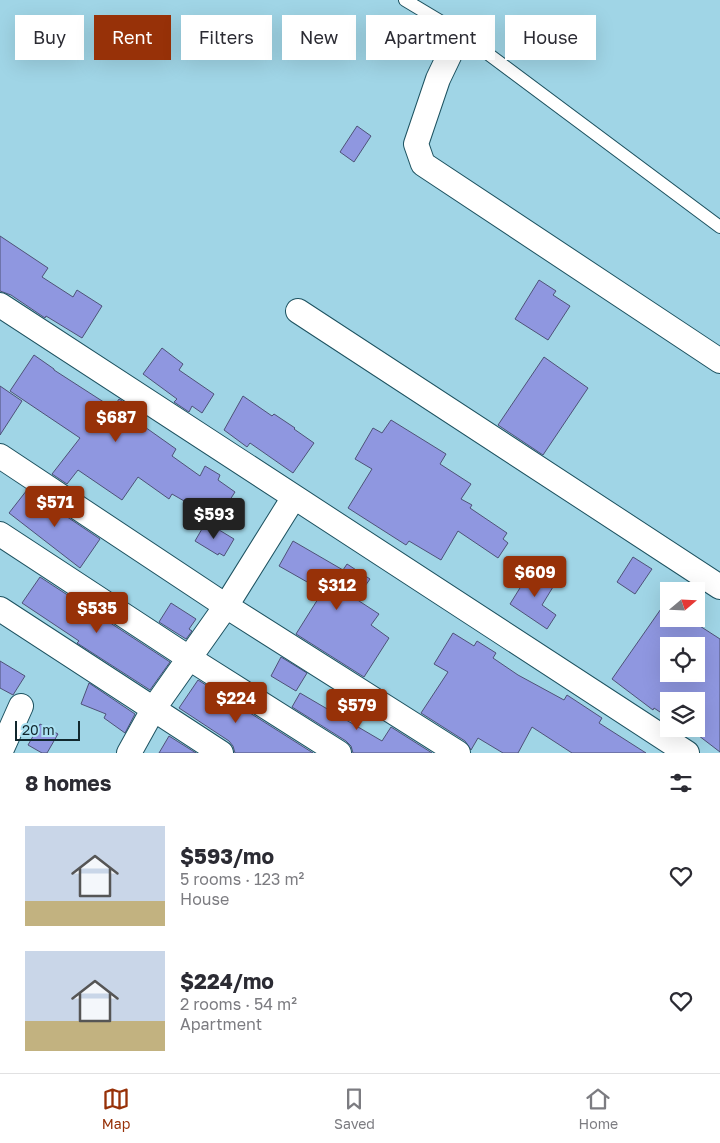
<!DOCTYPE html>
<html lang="en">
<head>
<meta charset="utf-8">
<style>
	:root { --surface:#fff; --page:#f7f7f7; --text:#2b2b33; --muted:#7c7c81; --line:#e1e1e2; --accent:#973108 }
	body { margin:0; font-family:"Golos Text",sans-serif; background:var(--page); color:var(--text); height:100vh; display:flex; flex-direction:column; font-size:19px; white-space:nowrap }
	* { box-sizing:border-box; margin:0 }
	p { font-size:16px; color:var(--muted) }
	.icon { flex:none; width:28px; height:28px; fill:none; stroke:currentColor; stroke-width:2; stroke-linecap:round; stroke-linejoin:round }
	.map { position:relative; height:753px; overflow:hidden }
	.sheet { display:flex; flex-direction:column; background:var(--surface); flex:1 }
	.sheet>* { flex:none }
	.banner { position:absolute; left:15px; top:15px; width:690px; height:45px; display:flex; gap:10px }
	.needle { width:32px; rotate:71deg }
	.controls { position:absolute; left:660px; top:582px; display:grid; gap:10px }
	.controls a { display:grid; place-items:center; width:45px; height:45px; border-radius:0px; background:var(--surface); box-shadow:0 5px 20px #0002; font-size:25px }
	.scale { position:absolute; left:15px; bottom:12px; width:65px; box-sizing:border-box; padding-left:5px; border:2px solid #11272d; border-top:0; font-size:14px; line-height:18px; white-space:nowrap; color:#11272d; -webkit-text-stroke:4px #ace2f3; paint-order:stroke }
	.price { position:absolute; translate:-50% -42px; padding:0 11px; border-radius:5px; background:var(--accent); color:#fff; font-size:16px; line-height:32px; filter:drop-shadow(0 1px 2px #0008) }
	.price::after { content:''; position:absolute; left:50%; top:30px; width:15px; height:11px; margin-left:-8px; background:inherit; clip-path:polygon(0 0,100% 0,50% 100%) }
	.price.current { background:#222; color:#fff }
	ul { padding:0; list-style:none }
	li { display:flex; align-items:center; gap:15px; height:125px; padding:0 25px }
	li span { display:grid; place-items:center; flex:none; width:140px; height:100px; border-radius:0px; color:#555 }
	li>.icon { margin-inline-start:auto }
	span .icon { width:60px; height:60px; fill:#fffc; stroke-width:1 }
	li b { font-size:21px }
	h2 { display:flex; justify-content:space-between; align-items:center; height:60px; padding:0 25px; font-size:21px }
	.tag { padding:0 18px; border-radius:0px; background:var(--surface); box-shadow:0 5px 20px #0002; font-size:18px; line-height:45px }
	.tag.current { background:var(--accent); color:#fff }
	.tabs { display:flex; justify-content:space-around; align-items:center; height:70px; border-top:1px solid var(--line); background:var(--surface); font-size:14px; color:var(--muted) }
	.tabs a { display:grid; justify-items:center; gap:2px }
	.tabs .current { color:var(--accent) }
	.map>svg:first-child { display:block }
	.building { fill:#8f97e0; stroke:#4e5277; fill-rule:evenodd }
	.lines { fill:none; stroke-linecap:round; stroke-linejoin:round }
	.service-casing { stroke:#1d5260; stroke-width:14 }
	.minor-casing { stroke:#1d5260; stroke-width:26 }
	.service { stroke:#fff; stroke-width:12 }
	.minor { stroke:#fff; stroke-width:24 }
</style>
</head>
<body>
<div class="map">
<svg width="720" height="753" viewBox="0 0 720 753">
	<rect width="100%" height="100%" fill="#a0d5e6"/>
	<path class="building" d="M357 126 371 136 354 162 340 152Z
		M0 236 48 268 42 277 73 297 77 290 102 306 82 338 46 316 45 318 11 295 0 291Z
		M539 280 556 291 553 295 570 306 548 340 515 319Z
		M162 348 183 364 179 370 214 394 202 413 192 406 189 412 174 402 177 399 143 374Z
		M34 355 54 369V370L113 408 119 399 140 413 135 420 176 449 172 456 200 476 205 466 220 475 218 480 235 492 217 520 172 494 169 499 138 477 122 500 78 470 67 484 52 474 80 438 10 391Z
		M544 357 588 388 543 455 498 425Z
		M0 386 22 401 0 435Z
		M243 396 272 416 274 414 295 428 294 429 314 443 293 473 250 443 247 447 224 430Z
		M391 420 446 454 440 464 471 484 461 499 472 505 470 508 507 533 503 539 508 543 498 558 458 531 441 560 409 541 406 545 348 508 372 469 355 459 373 428 382 433Z
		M27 490 100 539 80 568 9 513Z
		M206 522 234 539 224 556 219 553 218 555 195 541Z
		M293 541 343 570 347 564 370 579 356 599 379 614 371 625 389 638 364 677 296 634 323 591 279 566Z
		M633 557 652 569 635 594 617 582Z
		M533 567 556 582 542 605 556 615 547 629 510 604Z
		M40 577 170 662 150 690 77 643 79 641 22 603Z
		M171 603 196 619 189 629 192 631 186 639 159 622Z
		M663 606 669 611V619H689L720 639V752L690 729H696V701H669V718L654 708 653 710 612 679ZM669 646H696V674H669Z
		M453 633 474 646 477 641 496 653 493 658 518 675 564 700 567 695 602 718 599 723 646 753H572L532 727 518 753H503L478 738 471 750 465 741 421 713 448 672 434 664Z
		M281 657 307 673 296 691 271 676Z
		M0 661 25 676 13 695 0 688Z
		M198 680 313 753H235L233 746 229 741 179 708Z
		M89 683 135 714 125 733 104 718 106 714 81 704Z
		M300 693 382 741 391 727 432 753H353L351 746 346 741 292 707Z
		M40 724 58 734 47 753H42L28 745Z
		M169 736 196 753H159Z"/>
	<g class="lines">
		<g class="service-casing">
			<path id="service" d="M405 0 460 33 720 227"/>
		</g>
		<g class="minor-casing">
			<path id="minor" d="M460 33 438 79 416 144 423 164 720 361
				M0 305 687 753
				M298 311 720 587
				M0 456 226 606 458 753
				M0 534 189 658 339 753
				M0 609 221 753
				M0 753 21 706
				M129 753 154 708 226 606 294 497"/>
		</g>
		<use href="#service" class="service"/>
		<use href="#minor" class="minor"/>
	</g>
</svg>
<div class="controls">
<a><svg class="needle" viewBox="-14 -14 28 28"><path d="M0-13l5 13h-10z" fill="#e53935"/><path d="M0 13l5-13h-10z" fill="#7c7c81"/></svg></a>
<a><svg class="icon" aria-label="locate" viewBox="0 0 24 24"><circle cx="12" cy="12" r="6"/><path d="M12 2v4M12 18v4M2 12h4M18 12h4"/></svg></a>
<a><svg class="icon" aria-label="layers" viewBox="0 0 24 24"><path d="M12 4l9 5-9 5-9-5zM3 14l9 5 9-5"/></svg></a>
</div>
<div class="scale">20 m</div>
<b class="price" style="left:116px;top:443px">$687</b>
<b class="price" style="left:55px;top:528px">$571</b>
<b class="price current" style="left:214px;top:540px">$593</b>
<b class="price" style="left:535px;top:598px">$609</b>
<b class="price" style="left:337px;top:611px">$312</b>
<b class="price" style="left:97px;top:634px">$535</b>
<b class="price" style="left:236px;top:724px">$224</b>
<b class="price" style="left:357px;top:731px">$579</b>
<div class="banner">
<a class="tag">Buy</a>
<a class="tag current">Rent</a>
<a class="tag">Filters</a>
<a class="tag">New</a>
<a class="tag">Apartment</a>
<a class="tag">House</a>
</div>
</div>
<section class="sheet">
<h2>8 homes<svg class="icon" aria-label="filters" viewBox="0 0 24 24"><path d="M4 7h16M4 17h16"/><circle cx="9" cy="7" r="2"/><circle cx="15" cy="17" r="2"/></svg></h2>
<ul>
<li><span style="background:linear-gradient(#c9d6e8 75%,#c2b280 0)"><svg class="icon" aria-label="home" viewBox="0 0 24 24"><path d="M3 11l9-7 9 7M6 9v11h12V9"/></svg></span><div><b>$593/mo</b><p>5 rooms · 123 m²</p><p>House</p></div><svg class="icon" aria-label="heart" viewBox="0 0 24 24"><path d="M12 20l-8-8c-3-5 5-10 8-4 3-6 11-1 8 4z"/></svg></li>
<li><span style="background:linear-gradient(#c9d6e8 70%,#c2b280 0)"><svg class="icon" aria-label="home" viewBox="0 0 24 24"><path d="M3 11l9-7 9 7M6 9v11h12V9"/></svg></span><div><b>$224/mo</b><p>2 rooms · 54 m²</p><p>Apartment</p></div><svg class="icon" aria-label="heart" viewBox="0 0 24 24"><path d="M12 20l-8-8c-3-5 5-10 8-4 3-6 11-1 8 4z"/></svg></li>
</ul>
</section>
<nav class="tabs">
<a class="current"><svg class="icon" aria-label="map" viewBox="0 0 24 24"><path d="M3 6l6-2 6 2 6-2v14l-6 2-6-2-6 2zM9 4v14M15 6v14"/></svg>Map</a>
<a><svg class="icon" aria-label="saved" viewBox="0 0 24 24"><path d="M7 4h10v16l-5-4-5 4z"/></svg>Saved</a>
<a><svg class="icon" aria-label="home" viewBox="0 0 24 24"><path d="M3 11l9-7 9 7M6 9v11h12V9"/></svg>Home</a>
</nav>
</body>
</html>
